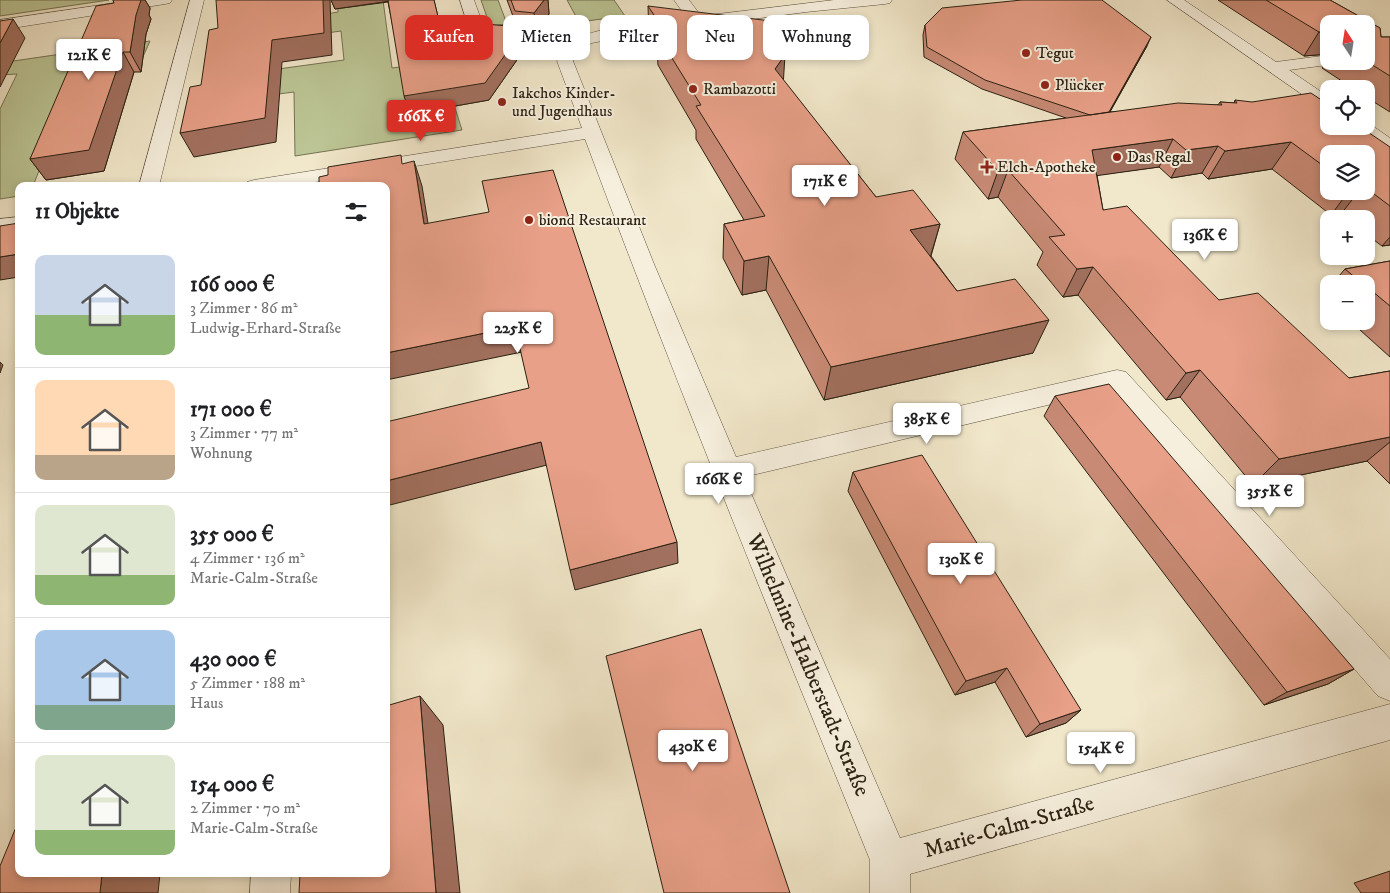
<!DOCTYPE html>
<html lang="de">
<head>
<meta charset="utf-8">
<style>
	:root { --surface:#fff; --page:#f6f6f6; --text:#202124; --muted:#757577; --line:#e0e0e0; --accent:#d93025 }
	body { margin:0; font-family:"IM FELL DW Pica",serif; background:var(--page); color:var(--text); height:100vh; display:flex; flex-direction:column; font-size:19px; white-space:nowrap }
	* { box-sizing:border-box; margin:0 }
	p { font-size:16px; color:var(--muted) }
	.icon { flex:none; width:28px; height:28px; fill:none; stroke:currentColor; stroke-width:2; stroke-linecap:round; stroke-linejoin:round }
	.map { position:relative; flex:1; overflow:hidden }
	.sheet { position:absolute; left:15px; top:182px; width:375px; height:695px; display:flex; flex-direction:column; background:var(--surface); border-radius:10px; box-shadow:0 2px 8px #0003 }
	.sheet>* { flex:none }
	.banner { position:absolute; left:405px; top:15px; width:475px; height:45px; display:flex; gap:10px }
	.needle { width:32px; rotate:348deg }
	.fabs { position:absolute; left:1320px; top:15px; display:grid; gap:10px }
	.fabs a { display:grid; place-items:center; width:55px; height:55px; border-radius:10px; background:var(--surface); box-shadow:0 2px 8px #0003; font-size:25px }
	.price { position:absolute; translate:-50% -42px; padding:0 11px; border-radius:5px; background:#fff; color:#222; font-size:16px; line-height:32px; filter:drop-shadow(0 1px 2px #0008) }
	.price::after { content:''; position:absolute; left:50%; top:30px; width:15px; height:11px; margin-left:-8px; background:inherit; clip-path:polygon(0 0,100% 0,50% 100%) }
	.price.on { background:var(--accent); color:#fff }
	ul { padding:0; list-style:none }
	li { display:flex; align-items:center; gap:15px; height:125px; padding:0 20px }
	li+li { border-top:1px solid var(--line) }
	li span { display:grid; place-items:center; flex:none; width:140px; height:100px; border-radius:10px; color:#555 }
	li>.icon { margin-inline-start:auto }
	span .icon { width:60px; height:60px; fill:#fffc; stroke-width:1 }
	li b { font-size:21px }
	h2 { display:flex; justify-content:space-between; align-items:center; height:60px; padding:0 20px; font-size:21px }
	.tag { padding:0 18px; border-radius:10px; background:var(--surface); box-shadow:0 2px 8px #0003; font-size:18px; line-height:45px }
	.tag.on { background:var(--accent); color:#fff }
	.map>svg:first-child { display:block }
	.green { fill:#bcc595; stroke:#747354 }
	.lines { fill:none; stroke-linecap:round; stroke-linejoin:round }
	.minor-casing { stroke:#5c5241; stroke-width:1 }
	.minor { fill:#f6efdd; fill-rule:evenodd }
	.wall { fill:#c88a75; stroke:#2b2113; fill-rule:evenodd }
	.shaded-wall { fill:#a2705f; stroke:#2b2113 }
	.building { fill:#e8a088; stroke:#2b2113 }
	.poi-dot { fill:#8f2418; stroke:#f6efdd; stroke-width:2 }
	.labels { text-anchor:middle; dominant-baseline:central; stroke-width:4; stroke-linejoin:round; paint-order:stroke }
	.far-poi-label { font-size:16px; fill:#2b2113; stroke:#f6efdd; text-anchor:start }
	.near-street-label { font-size:22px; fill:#2b2113; stroke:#f6efdd }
</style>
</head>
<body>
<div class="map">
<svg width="1390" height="893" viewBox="0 0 1390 893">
	<rect width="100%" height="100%" fill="#f1e7ca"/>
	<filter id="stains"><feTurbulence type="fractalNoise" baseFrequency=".004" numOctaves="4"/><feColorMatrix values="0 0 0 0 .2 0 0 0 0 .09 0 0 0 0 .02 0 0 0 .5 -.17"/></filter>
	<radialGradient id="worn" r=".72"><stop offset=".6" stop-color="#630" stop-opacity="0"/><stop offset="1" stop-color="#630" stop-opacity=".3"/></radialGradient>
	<path class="green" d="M0 0H109L0 16Z
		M338 0H383L392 68 459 59 447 83 462 130 295 156 294 92 208 103 212 78 344 60 341 31 218 48 221 32 338 12Z
		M481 0H498L507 24 490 26Z
		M567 0H614L625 16 579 22Z
		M150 41 142 59 80 66 33 186H19V196L0 199V109L17 74 0 75V63Z"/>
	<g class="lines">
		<g class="minor-casing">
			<path id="minor" d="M135 0H172L170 3 165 4 0 30V20Z
				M190 0H204L159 186H139Z
				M460 0H474L484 28 556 35 573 40C603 25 653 23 687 18L674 0H689L701 16 834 0H892L890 3 885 4 806 12 626 36 592 43 581 48 573 61 654 264 736 457 1117 370 1126 372 1390 659V701L1378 696 1111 390 744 477 900 838 1390 704V740L910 874V893H870V860C773 621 675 381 585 139L290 186H244L247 182 254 180 582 128 557 61 565 47 471 35Z
				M1167 0H1184L1276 62 1329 55V61H1336L1335 64 1289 70 1329 97V110L1323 109Z
				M1367 122 1390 138V153L1383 151 1351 126H1366Z
				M19 217V229L0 231V219Z
				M251 874H291L290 893H250Z"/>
		</g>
		<use href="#minor" class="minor"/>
	</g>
	<path class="wall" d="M113 0H145L150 8 149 15 151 19 146 34 141 72H134L104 171 46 180 30 159 114 3Z
		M331 0H434L439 21 517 27 507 0H548L549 14 537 31 526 30 528 44 489 100 410 114 388 2 335 9Z
		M1218 0H1330L1380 28 1381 37H1390V112L1366 97V89H1354L1322 68 1329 57V61H1366V24H1329V54L1304 56Z
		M648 6 783 80 876 197 940 224 931 256 957 291 1033 353 824 400 766 290 742 295 723 258 724 224 744 220 696 139V130L658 65 657 49 649 37Z
		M925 25 1147 46 1110 112 1218 105 1220 102 1234 103 1235 100 1390 147V245L1382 246 1366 234V219H1347L1341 214 1331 215 1272 169 1208 179 1202 173 1171 178 1159 167 1097 175 1103 210 1219 300 1349 378 1390 371V484L1367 461 1253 485 1180 397 1166 400 1078 295 1063 297 1037 265 1043 252 998 197 988 199 955 159 963 132 1066 118 982 89 924 57 923 35ZM1329 154H1366V191H1329Z
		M1390 261V357L1350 321H1366V284H1332L1345 269Z
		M1329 288V303L1322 296Z
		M1055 396 1354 669 1328 684 1264 705 1044 416Z
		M853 472 1081 710 1066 723 1026 737 995 682 955 695 848 491Z
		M1390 871V893H1361L1354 883Z"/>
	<path class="shaded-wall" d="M138 0H145L150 8 149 15 151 19 146 34 141 72 130 52Z
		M323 0H330L332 55 282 62 276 142 194 157 180 133 272 40Z
		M331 0H390V1L335 9Z
		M544 0H548L549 14 537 31 534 13Z
		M13 19 25 38 0 87V43Z
		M525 27 528 44 489 100 410 114 404 96Z
		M1329 31V54L1304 56 1319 32Z
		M1151 37 1147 46 1100 129 1105 119Z
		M123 52 134 72 104 171 46 180 30 159Z
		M785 55 783 87 775 69Z
		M1173 139 1159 167 1080 178 1092 150Z
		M1291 142 1272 169 1208 179 1225 151Z
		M1218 146 1202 173 1171 178 1186 150Z
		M414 161 422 186 432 248 424 224Z
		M1008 170 998 197 988 199 998 171Z
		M1349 191H1359L1341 214 1331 215Z
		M940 224 930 258 910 230Z
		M1390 237V245L1382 246Z
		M19 254V277L0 280V257Z
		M769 256 766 290 742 295 744 261Z
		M1093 267 1078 295 1063 297 1077 269Z
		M1049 320 1033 353 824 400 831 367Z
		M515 327 522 352 386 380V353Z
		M0 362 3 365 0 373Z
		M1200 370 1180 397 1166 400 1186 373Z
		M1390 437V442L1367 461 1253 485 1279 459Z
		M541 442 547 465 386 506V481Z
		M677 542 678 563 575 590 570 570Z
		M1007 668 995 682 955 695 966 681Z
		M1354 669 1328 684 1264 705 1287 692Z
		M420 696 443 725 460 893H436Z
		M1081 710 1066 723 1026 737 1040 724Z
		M102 874H160L158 893H100Z"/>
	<path class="building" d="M113 0H141L136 15 130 52H123L89 150 30 159 96 6 114 3Z
		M216 0H323L324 33 272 40 265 118 180 133 190 87 201 85 209 30 218 28Z
		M388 0H434L439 21 525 27 485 83 404 96Z
		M511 0H544L534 13 515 11Z
		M1022 0H1102L1151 37 1109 112 1090 115 985 80 927 47 925 25 942 8Z
		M1266 0H1330L1380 28 1381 37H1390V76L1366 61V24H1329V31L1319 32Z
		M648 6 771 21 785 55 775 69 876 197 913 190 940 224 910 230 957 291 1015 279 1049 320 831 367 769 256 744 261 724 224 765 216 696 106 701 105 657 34 666 33Z
		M13 19 0 43V21Z
		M1311 93 1329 105V126H1359L1390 147V206L1366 188V154H1329V170L1291 142 1225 151 1218 146 1186 150 1173 139 1092 150 1103 210 1127 206 1219 300 1258 293 1349 378 1390 371V437L1279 459 1200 370 1186 373 1093 267 1077 269 1049 237 1065 235 1008 170 998 171 963 132 1178 103 1222 105 1220 102 1237 103 1235 100 1252 102Z
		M401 155 402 164 414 161 424 224 489 212 482 181 553 170 677 542 570 570 541 442 386 481V422L529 388 515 327 386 353V186H319V177L328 175V167Z
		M19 223V254L0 257V226Z
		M1390 261V306L1366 286V284H1363L1345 269Z
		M1109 384 1354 669 1287 692 1055 396Z
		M922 455 1081 710 1040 724 1007 668 966 681 853 472Z
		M701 629 790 893H664L606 656Z
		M420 696 436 893H299L300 874H386V706Z
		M19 820V874H102L100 893H0V866Z"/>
	<g class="poi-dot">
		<circle cx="1026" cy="53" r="5"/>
		<circle cx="1045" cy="85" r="5"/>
		<circle cx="693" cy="89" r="5"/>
		<circle cx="502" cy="102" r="5"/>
		<circle cx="1117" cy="157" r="5"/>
		<path d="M984.5 159.5h5v5h5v5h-5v5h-5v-5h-5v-5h5z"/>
		<circle cx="529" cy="220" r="5"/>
	</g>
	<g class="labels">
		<g class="far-poi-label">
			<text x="1036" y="53">Tegut</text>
			<text x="1055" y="85">Plücker</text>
			<text x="703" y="89">Rambazotti</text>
			<text x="512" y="93">Iakchos Kinder-<tspan x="512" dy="18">und Jugendhaus</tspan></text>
			<text x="1127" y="157">Das Regal</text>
			<text x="997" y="167">Elch-Apotheke</text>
			<text x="539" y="220">biond Restaurant</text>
		</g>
		<g class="near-street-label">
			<text transform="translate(808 665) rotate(67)">Wilhelmine-Halberstadt-Straße</text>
			<text transform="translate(1009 827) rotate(-16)">Marie-Calm-Straße</text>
		</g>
	</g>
	<rect width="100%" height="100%" filter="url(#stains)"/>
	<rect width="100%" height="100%" fill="url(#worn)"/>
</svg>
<div class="fabs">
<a><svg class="needle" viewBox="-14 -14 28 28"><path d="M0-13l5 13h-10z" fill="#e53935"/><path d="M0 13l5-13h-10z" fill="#757577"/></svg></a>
<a><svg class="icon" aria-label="locate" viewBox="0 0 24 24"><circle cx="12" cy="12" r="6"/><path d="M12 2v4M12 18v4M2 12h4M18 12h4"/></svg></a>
<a><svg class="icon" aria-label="layers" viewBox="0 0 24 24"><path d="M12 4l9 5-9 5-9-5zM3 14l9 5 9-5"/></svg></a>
<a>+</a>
<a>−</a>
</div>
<b class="price" style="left:89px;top:81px">121K €</b>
<b class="price on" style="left:421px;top:142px">166K €</b>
<b class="price" style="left:825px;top:207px">171K €</b>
<b class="price" style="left:1205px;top:261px">136K €</b>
<b class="price" style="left:518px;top:354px">225K €</b>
<b class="price" style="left:927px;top:445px">385K €</b>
<b class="price" style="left:719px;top:505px">166K €</b>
<b class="price" style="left:1270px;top:517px">355K €</b>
<b class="price" style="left:961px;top:585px">130K €</b>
<b class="price" style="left:693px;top:772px">430K €</b>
<b class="price" style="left:1101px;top:774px">154K €</b>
<div class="banner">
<a class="tag on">Kaufen</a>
<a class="tag">Mieten</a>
<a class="tag">Filter</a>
<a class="tag">Neu</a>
<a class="tag">Wohnung</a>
</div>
<section class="sheet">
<h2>11 Objekte<svg class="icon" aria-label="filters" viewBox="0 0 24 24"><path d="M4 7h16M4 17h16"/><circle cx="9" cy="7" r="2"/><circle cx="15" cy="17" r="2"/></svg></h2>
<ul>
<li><span style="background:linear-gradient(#c9d6e8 60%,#8fb573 0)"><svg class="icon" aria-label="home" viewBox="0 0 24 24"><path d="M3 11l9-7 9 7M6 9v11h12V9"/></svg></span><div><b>166 000 €</b><p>3 Zimmer · 86 m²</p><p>Ludwig-Erhard-Straße</p></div></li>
<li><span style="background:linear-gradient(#ffd9b3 75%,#b9a48a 0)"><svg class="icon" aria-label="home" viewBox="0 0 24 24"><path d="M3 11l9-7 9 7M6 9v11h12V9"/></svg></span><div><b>171 000 €</b><p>3 Zimmer · 77 m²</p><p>Wohnung</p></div></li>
<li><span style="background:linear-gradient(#dfe7d0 70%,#8fb573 0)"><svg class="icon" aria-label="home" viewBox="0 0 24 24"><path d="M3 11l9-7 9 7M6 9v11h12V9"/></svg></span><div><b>355 000 €</b><p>4 Zimmer · 136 m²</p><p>Marie-Calm-Straße</p></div></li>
<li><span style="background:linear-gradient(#a9c7e8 75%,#7fa58c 0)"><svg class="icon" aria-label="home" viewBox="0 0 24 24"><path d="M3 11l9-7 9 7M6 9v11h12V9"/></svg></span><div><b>430 000 €</b><p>5 Zimmer · 188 m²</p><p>Haus</p></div></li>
<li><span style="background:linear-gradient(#dfe7d0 75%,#8fb573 0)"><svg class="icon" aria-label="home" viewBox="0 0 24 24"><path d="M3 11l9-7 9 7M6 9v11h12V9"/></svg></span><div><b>154 000 €</b><p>2 Zimmer · 70 m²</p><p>Marie-Calm-Straße</p></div></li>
</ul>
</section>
</div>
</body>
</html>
